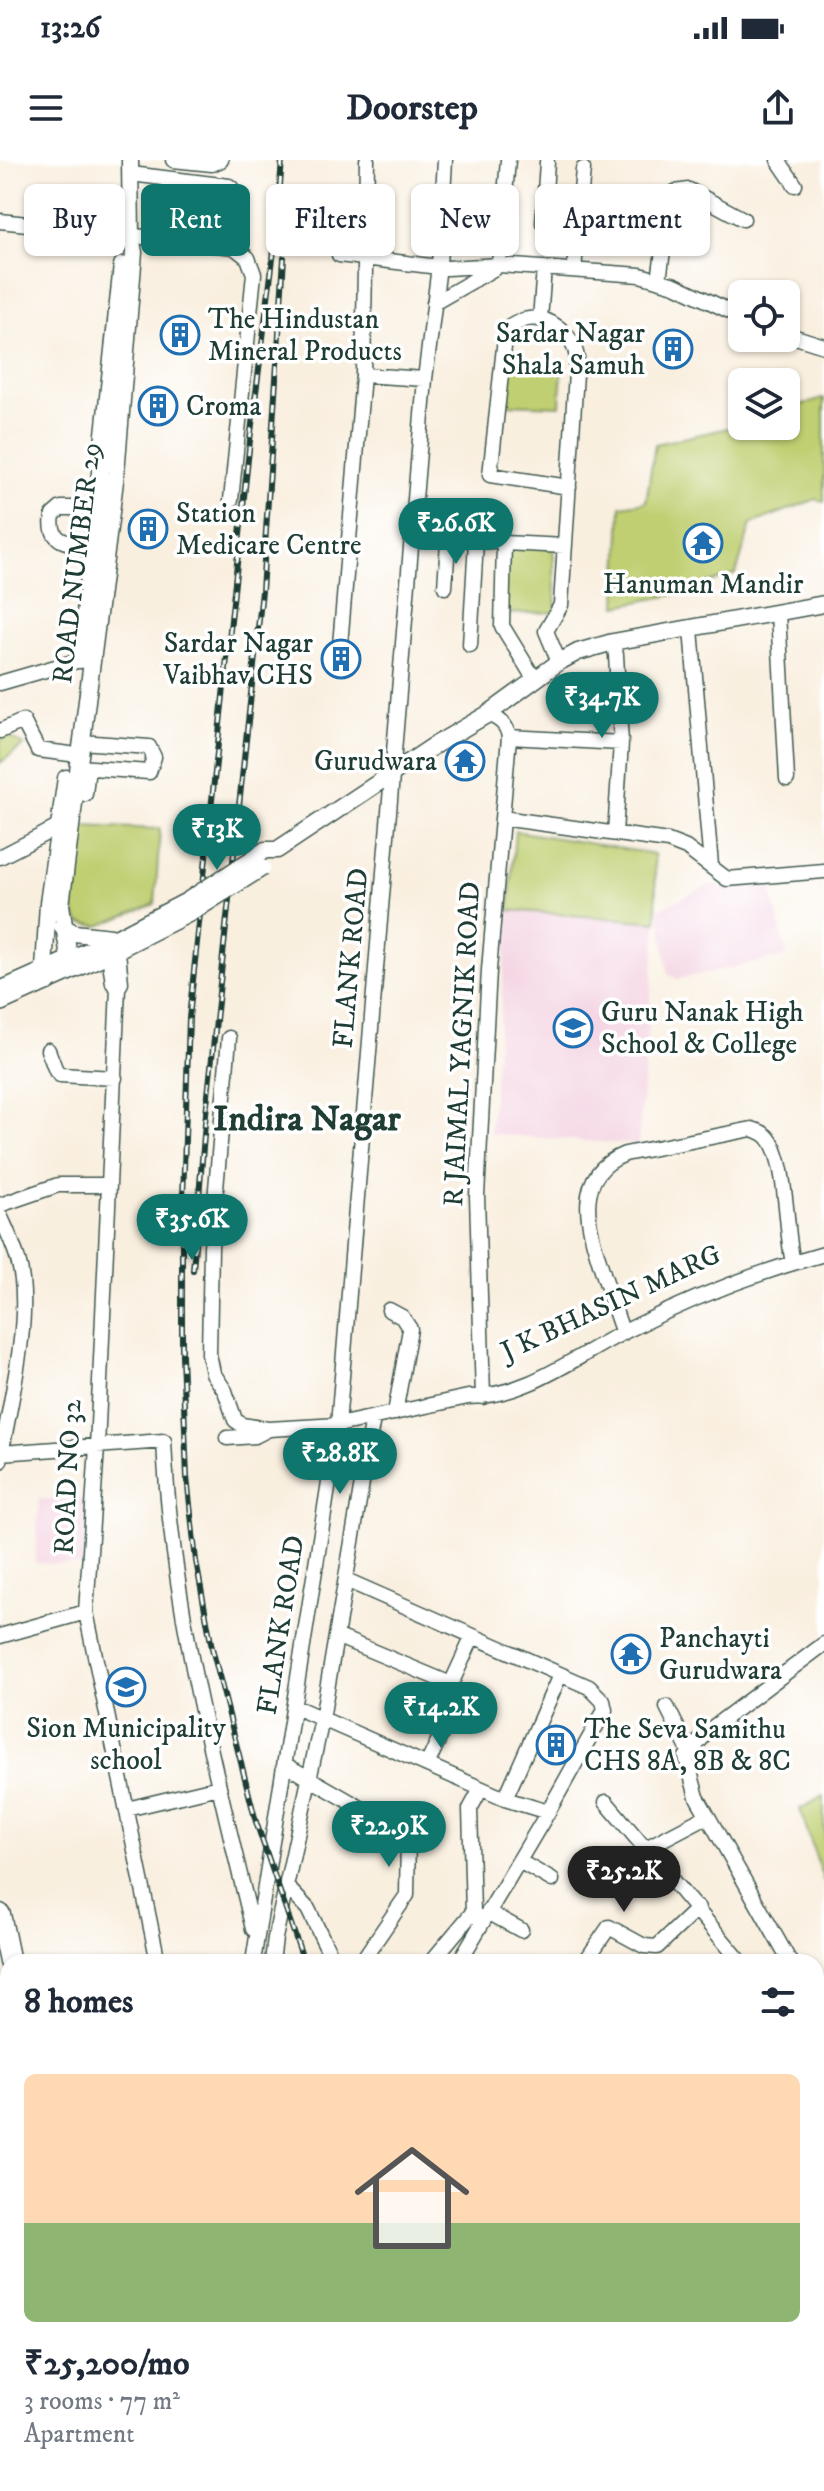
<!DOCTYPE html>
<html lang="en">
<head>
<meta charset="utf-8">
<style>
	:root { --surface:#fff; --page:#f6f6f7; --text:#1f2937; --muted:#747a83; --line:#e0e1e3; --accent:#0f766e }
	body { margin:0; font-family:"IM FELL DW Pica",serif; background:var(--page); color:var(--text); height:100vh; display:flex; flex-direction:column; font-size:30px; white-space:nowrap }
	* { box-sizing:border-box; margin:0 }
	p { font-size:26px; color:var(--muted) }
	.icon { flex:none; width:44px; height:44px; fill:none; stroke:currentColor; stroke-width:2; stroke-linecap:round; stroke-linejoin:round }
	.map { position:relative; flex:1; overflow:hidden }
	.sheet { position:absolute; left:0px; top:1794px; width:824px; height:538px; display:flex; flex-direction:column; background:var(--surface); border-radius:24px 24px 0 0; box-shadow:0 2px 6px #0004 }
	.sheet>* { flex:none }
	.banner { position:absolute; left:24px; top:24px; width:776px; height:72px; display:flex; gap:16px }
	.fabs { position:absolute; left:728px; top:120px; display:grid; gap:16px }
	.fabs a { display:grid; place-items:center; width:72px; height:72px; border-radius:12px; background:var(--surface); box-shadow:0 2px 6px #0004; font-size:40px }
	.price { position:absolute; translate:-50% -68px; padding:0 18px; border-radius:28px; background:var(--accent); color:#fff; font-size:26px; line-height:52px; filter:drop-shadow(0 2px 4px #0008) }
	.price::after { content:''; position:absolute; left:50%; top:48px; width:24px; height:18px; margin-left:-12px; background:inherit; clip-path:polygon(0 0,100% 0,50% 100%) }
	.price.active { background:#222; color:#fff }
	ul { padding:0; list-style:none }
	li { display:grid; align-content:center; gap:16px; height:424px; padding:0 24px }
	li+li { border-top:2px solid var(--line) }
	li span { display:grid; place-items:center; height:248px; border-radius:12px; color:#555 }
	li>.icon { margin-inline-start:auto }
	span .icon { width:144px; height:144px; fill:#fffc; stroke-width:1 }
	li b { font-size:34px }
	h2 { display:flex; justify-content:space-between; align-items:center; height:96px; padding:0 24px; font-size:34px }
	.tag { padding:0 28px; border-radius:12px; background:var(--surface); box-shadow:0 2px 6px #0004; font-size:28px; line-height:72px }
	.tag.active { background:var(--accent); color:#fff }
	.status { display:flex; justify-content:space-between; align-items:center; height:56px; padding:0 40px; background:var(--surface); direction:ltr }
	.status svg { height:22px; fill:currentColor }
	header { display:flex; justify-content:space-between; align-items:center; height:104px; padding:0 24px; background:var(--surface); font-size:36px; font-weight:700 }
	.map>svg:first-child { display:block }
	.built { fill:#f3cfdf }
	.industrial { fill:#cfbdce }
	.green { fill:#bfcf71; stroke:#6f8652; stroke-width:2 }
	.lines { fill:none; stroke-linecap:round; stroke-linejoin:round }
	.minor-casing { stroke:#40584e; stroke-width:17 }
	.major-casing { stroke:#40584e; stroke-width:19 }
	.highway-casing { stroke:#40584e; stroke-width:23 }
	.minor { stroke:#fff; stroke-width:14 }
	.major { stroke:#fff; stroke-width:16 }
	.highway { stroke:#fff; stroke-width:20 }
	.rail-casing { stroke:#1f3d34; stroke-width:6 }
	.rail { stroke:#fff; stroke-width:3; stroke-dasharray:9; stroke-linecap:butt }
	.major-bridge-casing { stroke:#40584e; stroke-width:19; stroke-linecap:butt }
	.major-bridge { stroke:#fff; stroke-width:16 }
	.labels { text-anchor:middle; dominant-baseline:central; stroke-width:7; stroke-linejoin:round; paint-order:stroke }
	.poi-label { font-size:28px; fill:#1f3d34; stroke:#fff; text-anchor:start }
	.street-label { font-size:28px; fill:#1f3d34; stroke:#fff }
	.district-label { font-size:36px; font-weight:bold; fill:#1f3d34; stroke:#fff }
</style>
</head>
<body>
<div class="status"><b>13:26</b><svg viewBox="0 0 49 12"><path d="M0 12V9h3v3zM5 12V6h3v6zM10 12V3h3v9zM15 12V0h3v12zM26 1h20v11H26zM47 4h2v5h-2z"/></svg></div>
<header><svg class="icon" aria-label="menu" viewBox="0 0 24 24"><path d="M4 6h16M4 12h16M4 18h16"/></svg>Doorstep<svg class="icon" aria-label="share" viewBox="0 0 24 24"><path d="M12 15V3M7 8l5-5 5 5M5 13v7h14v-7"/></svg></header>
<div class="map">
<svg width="824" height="2331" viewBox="0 0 824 2331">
	<rect width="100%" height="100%" fill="#fff"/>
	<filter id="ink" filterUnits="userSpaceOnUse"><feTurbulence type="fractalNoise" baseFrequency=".0125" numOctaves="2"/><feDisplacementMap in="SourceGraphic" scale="16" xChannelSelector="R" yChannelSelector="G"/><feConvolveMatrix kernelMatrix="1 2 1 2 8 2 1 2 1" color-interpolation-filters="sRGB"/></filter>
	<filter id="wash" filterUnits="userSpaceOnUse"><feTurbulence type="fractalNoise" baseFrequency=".006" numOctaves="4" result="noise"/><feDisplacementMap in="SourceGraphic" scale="32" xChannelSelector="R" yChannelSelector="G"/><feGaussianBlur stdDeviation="1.8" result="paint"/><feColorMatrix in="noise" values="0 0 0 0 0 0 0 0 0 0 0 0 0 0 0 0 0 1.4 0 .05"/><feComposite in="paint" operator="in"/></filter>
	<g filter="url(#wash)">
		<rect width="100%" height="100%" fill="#f9efdf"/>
		<path class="built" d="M710 725 724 728 771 727 787 796 678 819 668 814 659 749Z
			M509 750 657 762 638 985 490 974Z
			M39 1339 87 1341 83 1405 35 1403Z"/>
		<path class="industrial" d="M0 2070 8 2072 5 2123H0Z
			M526 2324H645L651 2331H537Z"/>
		<path class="green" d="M505 202 562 204 560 246 504 244Z
			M824 238V342L816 339 751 364 736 414 677 434 617 446 621 346 646 342 655 284 742 265 786 266V250Z
			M553 383 556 452 505 454 502 385Z
			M8 576 24 585 0 603V581Z
			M81 666 160 669 155 744 99 766 80 763C58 731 73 701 81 666Z
			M515 671 654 694 657 762 509 750Z
			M824 1636V1722L800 1649Z
			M235 2324H441L440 2331H235Z"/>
	</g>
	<g filter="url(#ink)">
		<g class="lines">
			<g class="minor-casing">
				<path id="minor" d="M173 0 212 4 221 0
					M778 0 795 25
					M547 2 543 63 546 67 612 74
					M131 14 229 26C240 33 233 51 232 64L223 69 170 62 167 54 168 19
					M0 61 234 87 248 98 254 114 231 340
					M339 95 447 108 499 105 640 115 675 125 742 157
					M499 105 508 0
					M574 110 583 9
					M659 120 670 40 675 32 689 30 743 59
					M434 143 495 108
					M540 159 544 108
					M786 174 824 186
					M363 215 367 0
					M96 348H61L53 355C47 389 78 383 102 385
					M413 367H449C457 357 467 353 477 363L476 381
					M445 427 449 367
					M778 453 787 619
					M691 469 711 706
					M613 482 616 495 621 583 615 673
					M340 485 363 215 425 219
					M470 485 476 381H499
					M559 502 546 471 561 445 577 198C574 175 549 153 524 160 518 162 511 166 506 169L490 315 569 327
					M535 520 502 466 504 383 565 386
					M0 523 80 500 88 501
					M0 571 23 561 38 590 70 594
					M509 577 621 583
					M78 607 149 612 154 597 149 587 81 582
					M85 634 87 616
					M502 658 668 681 686 688 727 719 824 711
					M0 697 58 667H69
					M108 787 113 823 118 828 121 823 117 781
					M118 828 97 1287 86 1452 158 1802
					M229 878 211 1087 209 1194 213 1213 225 1231 235 1260 242 1265 268 1269
					M48 890 56 911 60 915 115 918
					M0 1045 58 1025H109
					M0 1055C6 1069 14 1085 18 1100 34 1153 9 1246 0 1301
					M389 1150 402 1157 410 1169 395 1253
					M623 1173C615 1153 610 1133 603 1113 589 1069 570 1016 625 994L752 969C756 971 760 971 764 974 788 990 785 1073 793 1102
					M483 1237 477 1036 489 810 509 577C507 564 499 559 488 554
					M227 1278 255 1276 269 1269 338 1265 468 1237C527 1236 573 1198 624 1172 689 1139 754 1113 824 1094
					M1 1293 164 1281C171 1446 215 1609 253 1769
					M346 1420 589 1527 603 1541 605 1550 548 1652 459 1802
					M0 1476 86 1452
					M336 1476 451 1524 473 1476
					M295 1547 505 1639 548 1652
					M667 1547 690 1593
					M286 1605 408 1675 407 1735 364 1798 369 1802
					M427 1605 444 1568
					M481 1629 470 1649 473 1752 482 1762
					M505 1639 560 1515
					M606 1642 741 1802
					M127 1649 219 1627
					M646 1688 707 1656
					M519 1701 552 1720
					M286 1726 308 1749 334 1802
					M488 1752 521 1770
					M253 1802 338 1265 425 219 439 106 445 0
					M272 1802 275 1778 322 1559 373 1258
					M431 1802 473 1752
					M585 1802 609 1767 644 1786 657 1787 698 1748
					M790 1802 697 1637 686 1597 708 1571 824 1484
					M816 1845 824 1857
					M816 1897 824 1908
					M816 1969 824 1963
					M816 2132 824 2126
					M816 2152 824 2165
					M0 2301 8 2304
					M731 2324 737 2331
					M799 2324 805 2331
					M12 2331 43 2324
					M153 2331 154 2324
					M169 2331 170 2324"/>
			</g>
			<g class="major-casing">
				<path id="major" d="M80 500 122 105
					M255 697 265 690H277L435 585 488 554 559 502 578 492 613 482 824 444
					M62 766 74 773 111 777
					M71 811 61 745 116 313 134 92 131 77 130 0
					M48 822 44 809 48 743 66 618
					M0 830 108 782 187 741
					M0 843 109 794 194 751"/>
			</g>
			<g class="highway-casing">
				<path id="highway" d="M0 1754 10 1802
					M0 1843 8 1881
					M0 1915 8 1952
					M0 1989 8 2023
					M90 2324 91 2331
					M104 2324 106 2331
					M126 2324 127 2331"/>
			</g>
			<use href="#minor" class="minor"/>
			<use href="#major" class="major"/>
			<use href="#highway" class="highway"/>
			<g class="rail-casing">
				<path id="rail" d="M282 0 276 75 250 280 189 858 182 1068V1196L187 1317 196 1401 212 1488 256 1662 304 1802
					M193 1110 205 963 262 431 284 98
					M0 2094 8 2096
					M543 2324 553 2331
					M617 2324 623 2331
					M638 2324 652 2331"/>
			</g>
			<use href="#rail" class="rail"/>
			<g class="major-bridge-casing">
				<path id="major-bridge" d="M187 741 255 697
					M194 751 262 708"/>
			</g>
			<use href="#major-bridge" class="major-bridge"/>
		</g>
	</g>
	<defs>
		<g id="building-ring" transform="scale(2)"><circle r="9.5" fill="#fff" stroke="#1f6fb2" stroke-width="1.5"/><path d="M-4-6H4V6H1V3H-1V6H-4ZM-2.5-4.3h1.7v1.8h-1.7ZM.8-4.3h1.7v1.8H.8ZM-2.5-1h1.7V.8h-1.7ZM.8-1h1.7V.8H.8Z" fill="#1f6fb2"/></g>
		<g id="temple-ring" transform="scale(2)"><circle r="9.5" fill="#fff" stroke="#1f6fb2" stroke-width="1.5"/><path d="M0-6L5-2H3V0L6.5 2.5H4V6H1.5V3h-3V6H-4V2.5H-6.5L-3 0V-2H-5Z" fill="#1f6fb2"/></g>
		<g id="university-ring" transform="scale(2)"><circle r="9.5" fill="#fff" stroke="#1f6fb2" stroke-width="1.5"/><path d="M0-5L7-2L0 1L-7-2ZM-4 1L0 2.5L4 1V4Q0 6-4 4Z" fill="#1f6fb2"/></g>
		<g id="school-ring" transform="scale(2)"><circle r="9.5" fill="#fff" stroke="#1f6fb2" stroke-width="1.5"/><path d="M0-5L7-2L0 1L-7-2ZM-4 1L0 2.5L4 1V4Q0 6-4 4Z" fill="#1f6fb2"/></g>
	</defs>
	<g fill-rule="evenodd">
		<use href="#building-ring" x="180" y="175"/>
		<use href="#building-ring" x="673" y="189"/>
		<use href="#building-ring" x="158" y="246"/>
		<use href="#building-ring" x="148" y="369"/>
		<use href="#temple-ring" x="703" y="383"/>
		<use href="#building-ring" x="341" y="499"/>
		<use href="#temple-ring" x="465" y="601"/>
		<use href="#university-ring" x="573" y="868"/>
		<use href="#temple-ring" x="631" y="1494"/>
		<use href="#school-ring" x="126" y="1527"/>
		<use href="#building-ring" x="556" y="1585"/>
	</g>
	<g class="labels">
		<g class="poi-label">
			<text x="208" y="159">The Hindustan<tspan x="208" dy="32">Mineral Products</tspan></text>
			<text x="645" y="173" text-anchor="end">Sardar Nagar<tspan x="645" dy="32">Shala Samuh</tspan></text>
			<text x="186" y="246">Croma</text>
			<text x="176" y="353">Station<tspan x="176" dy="32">Medicare Centre</tspan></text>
			<text x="703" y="424" text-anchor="middle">Hanuman Mandir</text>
			<text x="313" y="483" text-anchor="end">Sardar Nagar<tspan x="313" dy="32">Vaibhav CHS</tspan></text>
			<text x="437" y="601" text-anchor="end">Gurudwara</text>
			<text x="601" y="852">Guru Nanak High<tspan x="601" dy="32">School &amp; College</tspan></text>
			<text x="659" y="1478">Panchayti<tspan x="659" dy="32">Gurudwara</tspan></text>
			<text x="126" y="1568" text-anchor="middle">Sion Municipality<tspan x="126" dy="32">school</tspan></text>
			<text x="584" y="1569">The Seva Samithu<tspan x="584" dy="32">CHS 8A, 8B &amp; 8C</tspan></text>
		</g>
		<g class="street-label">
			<text transform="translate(77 403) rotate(-83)">ROAD NUMBER 29</text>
			<text transform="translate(351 798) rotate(-85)">FLANK ROAD</text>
			<text transform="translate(462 884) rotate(-87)">R JAIMAL YAGNIK ROAD</text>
			<text transform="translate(611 1143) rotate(-25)">J K BHASIN MARG</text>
			<text transform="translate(68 1317) rotate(-87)">ROAD NO 32</text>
			<text transform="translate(281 1465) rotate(-81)">FLANK ROAD</text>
		</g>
		<g class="district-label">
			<text x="307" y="959">Indira Nagar</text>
		</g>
	</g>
</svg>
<div class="fabs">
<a><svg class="icon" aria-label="locate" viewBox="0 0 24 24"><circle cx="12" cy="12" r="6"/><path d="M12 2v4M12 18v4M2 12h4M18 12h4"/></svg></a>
<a><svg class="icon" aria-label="layers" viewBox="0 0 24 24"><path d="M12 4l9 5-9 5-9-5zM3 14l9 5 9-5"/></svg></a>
</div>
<b class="price" style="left:456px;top:406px">₹26.6K</b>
<b class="price" style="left:602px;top:580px">₹34.7K</b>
<b class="price" style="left:217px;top:712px">₹13K</b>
<b class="price" style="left:192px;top:1102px">₹35.6K</b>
<b class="price" style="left:340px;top:1336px">₹28.8K</b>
<b class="price" style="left:441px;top:1590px">₹14.2K</b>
<b class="price" style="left:389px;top:1709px">₹22.9K</b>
<b class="price active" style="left:624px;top:1754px">₹25.2K</b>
<div class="banner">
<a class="tag">Buy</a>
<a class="tag active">Rent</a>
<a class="tag">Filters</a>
<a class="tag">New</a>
<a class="tag">Apartment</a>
</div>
<section class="sheet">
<h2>8 homes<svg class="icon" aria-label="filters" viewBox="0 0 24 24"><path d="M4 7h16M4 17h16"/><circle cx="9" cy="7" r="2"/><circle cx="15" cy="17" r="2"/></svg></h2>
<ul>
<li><span style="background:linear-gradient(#ffd9b3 60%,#8fb573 0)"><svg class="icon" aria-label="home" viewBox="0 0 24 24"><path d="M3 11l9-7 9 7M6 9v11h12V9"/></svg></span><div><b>₹25,200/mo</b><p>3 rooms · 77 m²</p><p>Apartment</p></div></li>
</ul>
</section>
</div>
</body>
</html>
